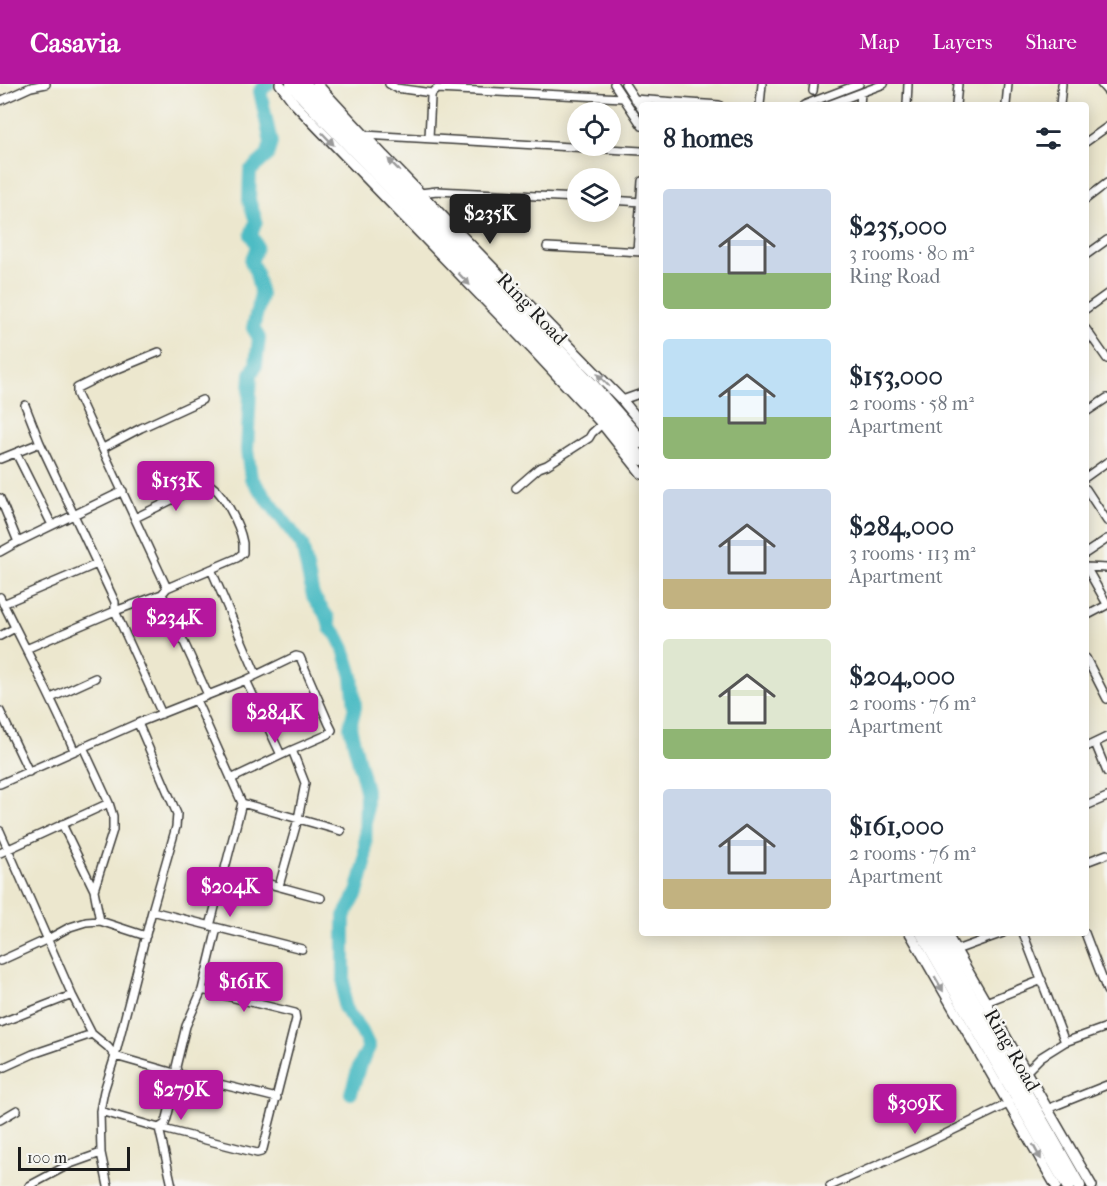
<!DOCTYPE html>
<html lang="en">
<head>
<meta charset="utf-8">
<style>
	:root { --surface:#fff; --page:#f6f6f7; --text:#1f2937; --muted:#747a83; --accent:#b5179e }
	body { margin:0; font-family:"IM FELL French Canon",serif; background:var(--page); color:var(--text); height:100vh; display:flex; flex-direction:column; font-size:22px; white-space:nowrap }
	* { box-sizing:border-box; margin:0 }
	p { font-size:20px; color:var(--muted) }
	.icon { flex:none; width:33px; height:33px; fill:none; stroke:currentColor; stroke-width:2; stroke-linecap:round; stroke-linejoin:round }
	.map { position:relative; flex:1; overflow:hidden }
	.details { position:absolute; left:639px; top:18px; width:450px; height:834px; display:flex; flex-direction:column; background:var(--surface); border-radius:6px; box-shadow:0 3px 15px #0003 }
	.details>* { flex:none }
	.tools { position:absolute; left:567px; top:18px; display:grid; gap:12px }
	.tools a { display:grid; place-items:center; width:54px; height:54px; border-radius:50%; background:var(--surface); box-shadow:0 3px 15px #0003; font-size:30px }
	.scale { position:absolute; left:18px; bottom:15px; width:112px; box-sizing:border-box; padding-left:6px; border:3px solid #1c1c1c; border-top:0; font-size:16px; line-height:21px; white-space:nowrap; color:#1c1c1c; -webkit-text-stroke:4px #f6f6f2; paint-order:stroke }
	.price { position:absolute; translate:-50% -51px; padding:0 14px; border-radius:6px; background:var(--accent); color:#fff; font-size:20px; line-height:39px; filter:drop-shadow(0 2px 3px #0008) }
	.price::after { content:''; position:absolute; left:50%; top:36px; width:18px; height:14px; margin-left:-9px; background:inherit; clip-path:polygon(0 0,100% 0,50% 100%) }
	.price.on { background:#222; color:#fff }
	ul { padding:0; list-style:none }
	li { display:flex; align-items:center; gap:18px; height:150px; padding:0 24px }
	li span { display:grid; place-items:center; flex:none; width:168px; height:120px; border-radius:6px; color:#555 }
	li>.icon { margin-inline-start:auto }
	span .icon { width:72px; height:72px; fill:#fffc; stroke-width:1 }
	li b { font-size:26px }
	h2 { display:flex; justify-content:space-between; align-items:center; height:72px; padding:0 24px; font-size:26px }
	header { display:flex; align-items:center; gap:36px; box-sizing:border-box; height:84px; padding:0 30px; background:var(--accent); color:#fff }
	header strong { font-size:28px }
	nav { display:flex; gap:33px; margin-inline-start:auto; font-size:21px }
	.map>svg:first-child { display:block }
	.lines { fill:none; stroke-linecap:round; stroke-linejoin:round }
	.river { stroke:#4ebcc4; stroke-width:14 }
	.street-casing { stroke:#3b3a37; stroke-width:10 }
	.secondary-casing { stroke:#3b3a37; stroke-width:12 }
	.highway-casing { stroke:#3b3a37; stroke-width:15 }
	.street { stroke:#fff; stroke-width:7 }
	.secondary { stroke:#fff; stroke-width:9 }
	.highway { stroke:#fff; stroke-width:12 }
	.oneway { fill:#999 }
	.labels { text-anchor:middle; dominant-baseline:central; stroke-width:5; stroke-linejoin:round; paint-order:stroke }
	.street-label { font-size:20px; fill:#1c1c1c; stroke:#f6f6f2 }
</style>
</head>
<body>
<header>
<strong>Casavia</strong>
<nav><a>Map</a><a>Layers</a><a>Share</a></nav>
</header>
<div class="map">
<svg width="1107" height="1102" viewBox="0 0 1107 1102">
	<rect width="100%" height="100%" fill="#f6f6f2"/>
	<filter id="ink" filterUnits="userSpaceOnUse"><feTurbulence type="fractalNoise" baseFrequency=".0167" numOctaves="2"/><feDisplacementMap in="SourceGraphic" scale="12" xChannelSelector="R" yChannelSelector="G"/><feConvolveMatrix kernelMatrix="1 2 1 2 8 2 1 2 1" color-interpolation-filters="sRGB"/></filter>
	<filter id="wash" filterUnits="userSpaceOnUse"><feTurbulence type="fractalNoise" baseFrequency=".008" numOctaves="4" result="noise"/><feDisplacementMap in="SourceGraphic" scale="24" xChannelSelector="R" yChannelSelector="G"/><feGaussianBlur stdDeviation="1.35" result="paint"/><feColorMatrix in="noise" values="0 0 0 0 0 0 0 0 0 0 0 0 0 0 0 0 0 1.4 0 .05"/><feComposite in="paint" operator="in"/></filter>
	<g filter="url(#wash)">
		<rect width="100%" height="100%" fill="#ece7ce"/>
		<g class="lines">
			<path class="river" d="M268 0 260 7 271 59 267 72 250 87 249 116 256 137 251 151C259 163 257 164 251 177L256 188 261 211 253 244 259 254 256 281 251 290 247 366 251 394 302 461 313 512 328 534 330 544 337 551 344 565 352 592 355 623 350 643 366 706 365 779 357 809 344 832V923L362 948 369 963 359 983 351 1009"/>
		</g>
	</g>
	<g filter="url(#ink)">
		<g class="lines">
			<g class="street-casing">
				<path id="street" d="M389 0 396 4 432 9
					M614 0 642 42
					M625 0 642 26
					M1101 0 1107 7
					M813 7 814 0
					M634 15 719 21
					M0 17 31 3 46 0
					M760 21 762 0
					M804 21 859 0
					M828 21 884 0
					M860 21 861 9
					M907 21 908 0
					M956 21 958 0
					M1006 21 1008 0
					M1060 21 1062 0
					M364 51 642 67
					M429 54 431 13 432 9 437 5 623 14
					M1086 58 1107 43
					M420 109 437 107 578 114
					M1086 115 1107 99
					M610 116 642 118
					M547 163 642 168
					M637 167 642 97
					M1086 171 1107 156
					M1086 225 1107 210
					M1086 245 1107 275
					M159 268 103 291 77 304V310L167 504
					M622 316 642 309
					M25 321 40 359 115 518V527L162 630
					M1086 328 1107 314
					M103 364 141 344 202 316
					M16 369 52 441
					M0 375 40 359
					M1086 393 1107 378
					M516 404 539 384 547 381 589 354 592 349 602 340
					M1086 405 1107 437
					M0 414 18 458
					M0 468 18 458 123 407
					M1086 469 1107 455
					M1086 483 1107 520
					M1086 483 1107 484
					M211 485 256 590
					M162 510 208 611
					M0 513C25 564 52 614 74 666
					M3 520 97 480
					M1086 532 1107 521
					M0 552 15 544
					M26 565 115 527 162 510 167 504 237 474 243 469C243 468 243 460 243 459 240 442 223 405 206 399L135 434
					M1086 574 1107 615
					M246 596 281 671
					M51 614 95 594
					M196 616 242 719 210 842
					M0 627 29 688
					M1095 659 1107 688
					M83 663 109 719 113 732V746L94 806
					M1086 663 1107 653
					M0 700 138 639 246 596 296 572 300 573 329 640 332 646 329 650 292 666 231 695
					M242 719 341 747
					M1086 722 1107 713
					M62 740 94 806 100 837
					M0 747 72 911 92 950 108 963 115 972 178 990 277 1014
					M0 769 109 719
					M1086 778 1107 770
					M225 788 321 814
					M279 802 298 735 305 699 292 666
					M152 827 302 865
					M1023 849 1065 958
					M1085 849 1107 907
					M956 866 1003 849
					M0 877 48 855 70 843 86 838 100 837 146 852
					M986 918 1042 896
					M0 939 72 911
					M0 985 33 970 92 950
					M1026 988 1041 973 1065 958 1107 943
					M1047 1025 1107 1001
					M100 1027 159 1044 257 1069 261 1068 263 1065 296 935 295 929 202 906
					M0 1036 17 1026
					M29 1102 70 1080 101 1069
					M108 1102 101 1069 100 1027 104 1007 115 972 152 827 176 743 177 730 138 639
					M172 1102 159 1044 165 1040 167 1034 178 990 176 983 186 942 202 906 217 844
					M830 1102 918 1063 1010 1019"/>
			</g>
			<g class="secondary-casing">
				<path id="secondary" d="M280 0 295 20 319 45 534 267 602 340 642 390
					M317 0 384 72 622 316 642 340
					M910 849 1056 1102
					M946 849 1092 1102"/>
			</g>
			<g class="highway-casing">
				<path id="highway" d="M292 0 304 14 590 313 642 375
					M305 0 356 55 593 302 642 358
					M922 849 1068 1102
					M935 849 1079 1102"/>
			</g>
			<use href="#street" class="street"/>
			<use href="#secondary" class="secondary"/>
			<use href="#highway" class="highway"/>
		</g>
		<defs><path id="oneway-solid" d="M-6-.8H1V-3.2L6.5 0L1 3.2V.8H-6Z" transform="scale(1.5)"/></defs>
		<g class="oneway">
			<use href="#oneway-solid" transform="translate(328 55) rotate(46)"/>
			<use href="#oneway-solid" transform="translate(394 81) rotate(-134)"/>
			<use href="#oneway-solid" transform="translate(464 195) rotate(46)"/>
			<use href="#oneway-solid" transform="translate(603 296) rotate(-134)"/>
			<use href="#oneway-solid" transform="translate(939 900) rotate(60)"/>
			<use href="#oneway-solid" transform="translate(1037 1068) rotate(61)"/>
		</g>
	</g>
	<g class="labels">
		<g class="street-label">
			<text transform="translate(532 225) rotate(46)">Ring Road</text>
			<text transform="translate(1012 966) rotate(60)">Ring Road</text>
		</g>
	</g>
</svg>
<div class="tools">
<a><svg class="icon" aria-label="locate" viewBox="0 0 24 24"><circle cx="12" cy="12" r="6"/><path d="M12 2v4M12 18v4M2 12h4M18 12h4"/></svg></a>
<a><svg class="icon" aria-label="layers" viewBox="0 0 24 24"><path d="M12 4l9 5-9 5-9-5zM3 14l9 5 9-5"/></svg></a>
</div>
<div class="scale">100 m</div>
<b class="price on" style="left:490px;top:161px">$235K</b>
<b class="price" style="left:176px;top:428px">$153K</b>
<b class="price" style="left:174px;top:565px">$234K</b>
<b class="price" style="left:275px;top:660px">$284K</b>
<b class="price" style="left:230px;top:834px">$204K</b>
<b class="price" style="left:244px;top:929px">$161K</b>
<b class="price" style="left:181px;top:1037px">$279K</b>
<b class="price" style="left:915px;top:1051px">$309K</b>
<section class="details">
<h2>8 homes<svg class="icon" aria-label="filters" viewBox="0 0 24 24"><path d="M4 7h16M4 17h16"/><circle cx="9" cy="7" r="2"/><circle cx="15" cy="17" r="2"/></svg></h2>
<ul>
<li><span style="background:linear-gradient(#c9d6e8 70%,#8fb573 0)"><svg class="icon" aria-label="home" viewBox="0 0 24 24"><path d="M3 11l9-7 9 7M6 9v11h12V9"/></svg></span><div><b>$235,000</b><p>3 rooms · 80 m²</p><p>Ring Road</p></div></li>
<li><span style="background:linear-gradient(#bfe0f5 65%,#8fb573 0)"><svg class="icon" aria-label="home" viewBox="0 0 24 24"><path d="M3 11l9-7 9 7M6 9v11h12V9"/></svg></span><div><b>$153,000</b><p>2 rooms · 58 m²</p><p>Apartment</p></div></li>
<li><span style="background:linear-gradient(#c9d6e8 75%,#c2b280 0)"><svg class="icon" aria-label="home" viewBox="0 0 24 24"><path d="M3 11l9-7 9 7M6 9v11h12V9"/></svg></span><div><b>$284,000</b><p>3 rooms · 113 m²</p><p>Apartment</p></div></li>
<li><span style="background:linear-gradient(#dfe7d0 75%,#8fb573 0)"><svg class="icon" aria-label="home" viewBox="0 0 24 24"><path d="M3 11l9-7 9 7M6 9v11h12V9"/></svg></span><div><b>$204,000</b><p>2 rooms · 76 m²</p><p>Apartment</p></div></li>
<li><span style="background:linear-gradient(#c9d6e8 75%,#c2b280 0)"><svg class="icon" aria-label="home" viewBox="0 0 24 24"><path d="M3 11l9-7 9 7M6 9v11h12V9"/></svg></span><div><b>$161,000</b><p>2 rooms · 76 m²</p><p>Apartment</p></div></li>
</ul>
</section>
</div>
</body>
</html>
